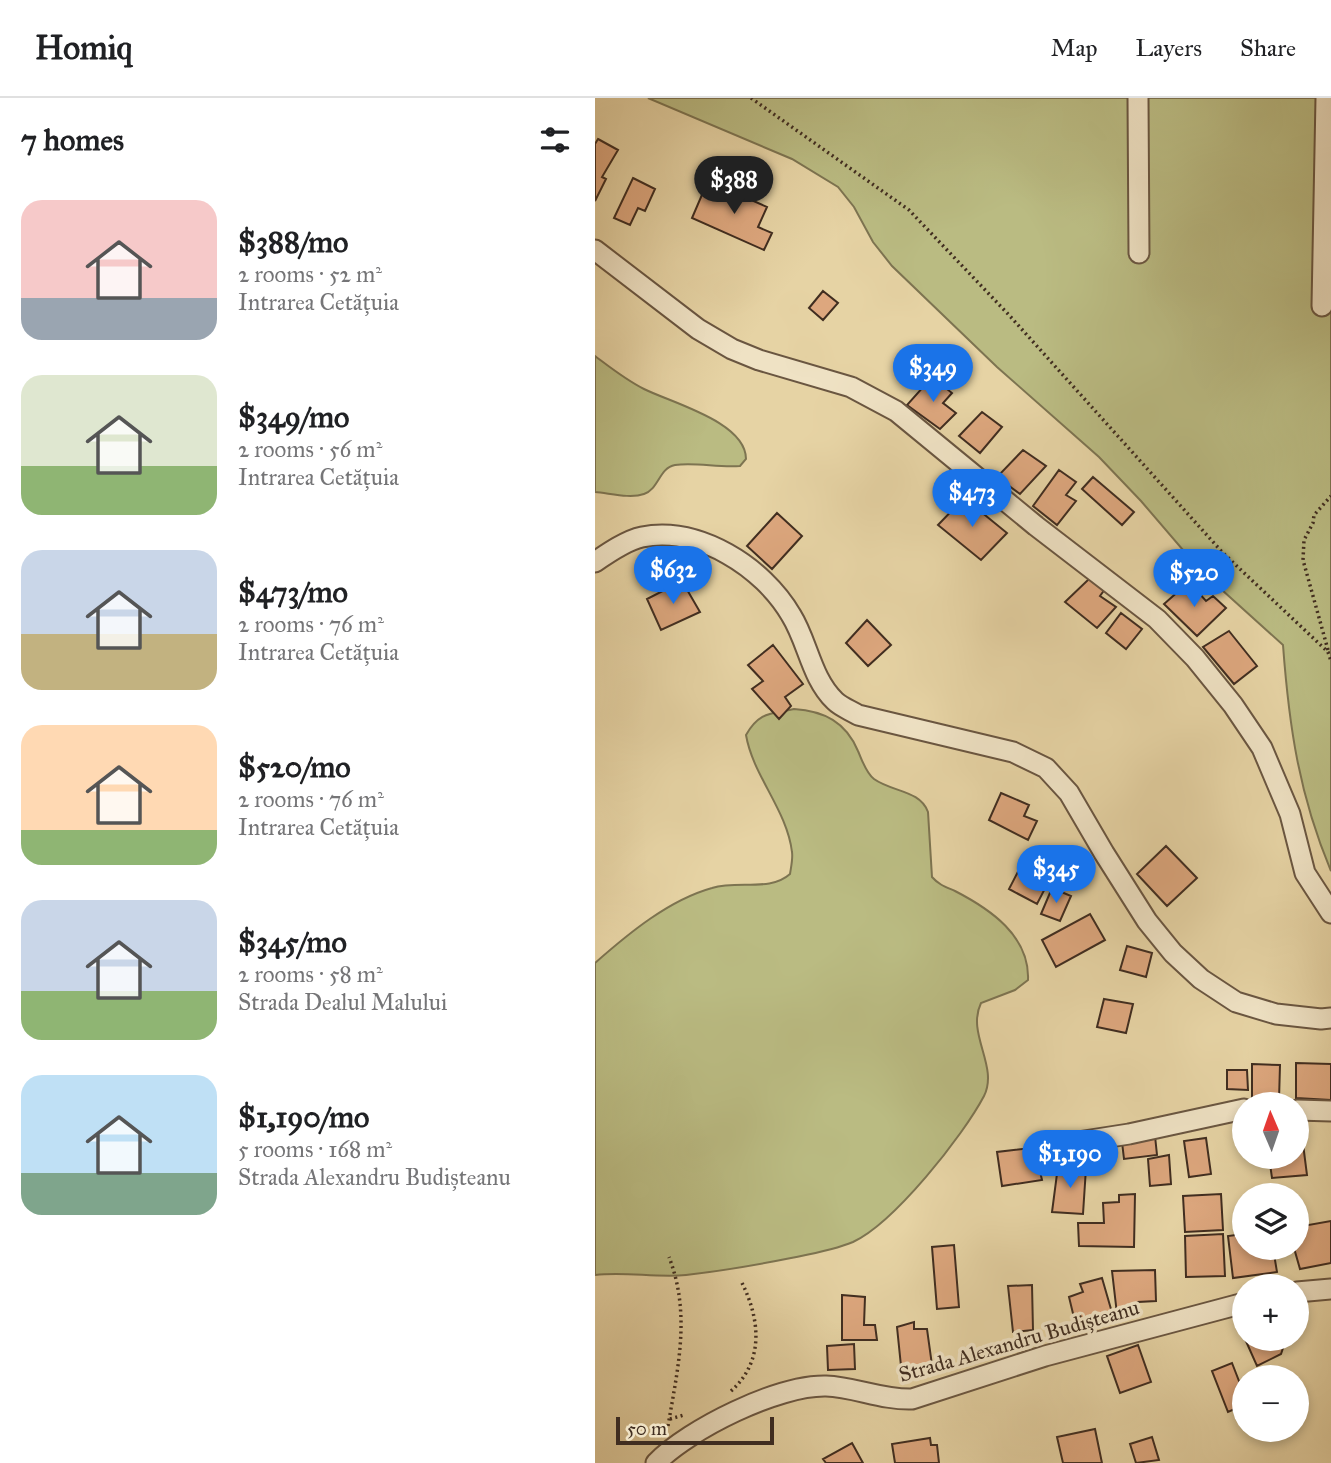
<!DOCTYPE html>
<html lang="en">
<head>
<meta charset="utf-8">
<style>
	:root { --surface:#fff; --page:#f6f6f6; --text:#202124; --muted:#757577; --line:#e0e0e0; --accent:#1a73e8 }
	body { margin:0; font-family:"IM FELL Great Primer",serif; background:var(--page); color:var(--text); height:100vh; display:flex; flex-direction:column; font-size:26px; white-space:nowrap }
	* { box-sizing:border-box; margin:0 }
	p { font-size:23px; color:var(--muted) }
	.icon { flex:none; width:38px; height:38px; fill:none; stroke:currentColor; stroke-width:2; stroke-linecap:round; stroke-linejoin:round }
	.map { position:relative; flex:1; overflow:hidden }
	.sheet { display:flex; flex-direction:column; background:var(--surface); width:595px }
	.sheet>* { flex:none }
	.needle { width:46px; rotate:358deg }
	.controls { position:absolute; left:637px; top:994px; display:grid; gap:14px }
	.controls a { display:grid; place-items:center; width:77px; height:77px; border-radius:50%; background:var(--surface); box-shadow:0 4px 10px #0003; font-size:35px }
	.scale { position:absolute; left:21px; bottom:18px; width:158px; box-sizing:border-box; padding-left:7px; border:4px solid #402d20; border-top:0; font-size:19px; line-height:24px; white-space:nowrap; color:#402d20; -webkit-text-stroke:5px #efe2c4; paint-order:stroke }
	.price { position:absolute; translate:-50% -60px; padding:0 16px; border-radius:24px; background:var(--accent); color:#fff; font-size:23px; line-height:46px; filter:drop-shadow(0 2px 4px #0008) }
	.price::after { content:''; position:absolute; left:50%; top:42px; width:21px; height:16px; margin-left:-10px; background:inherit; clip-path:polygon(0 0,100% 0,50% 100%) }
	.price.selected { background:#222; color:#fff }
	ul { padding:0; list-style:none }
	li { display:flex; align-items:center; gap:21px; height:175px; padding:0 21px }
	li span { display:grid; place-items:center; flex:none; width:196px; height:140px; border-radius:21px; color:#555 }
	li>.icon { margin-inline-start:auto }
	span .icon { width:84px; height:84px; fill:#fffc; stroke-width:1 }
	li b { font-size:30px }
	h2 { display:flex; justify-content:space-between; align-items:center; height:84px; padding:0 21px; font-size:30px }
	header { display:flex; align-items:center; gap:42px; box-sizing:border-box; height:98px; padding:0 35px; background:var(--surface); border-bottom:2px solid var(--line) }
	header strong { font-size:33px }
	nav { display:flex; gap:38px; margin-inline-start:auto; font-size:24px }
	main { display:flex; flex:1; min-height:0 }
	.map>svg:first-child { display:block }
	.green { fill:#babb82; stroke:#7d7451; stroke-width:2 }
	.building { fill:#dda77e; stroke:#402d20; stroke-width:2 }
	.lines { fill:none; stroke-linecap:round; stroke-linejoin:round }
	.minor-casing { stroke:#6a5641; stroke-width:23 }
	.path { stroke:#402d20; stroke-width:3.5; stroke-dasharray:2 3.5; stroke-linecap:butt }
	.minor { stroke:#efe2c4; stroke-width:19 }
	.labels { text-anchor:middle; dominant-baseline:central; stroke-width:7; stroke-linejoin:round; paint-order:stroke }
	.street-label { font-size:21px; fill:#402d20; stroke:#efe2c4 }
</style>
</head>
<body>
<header>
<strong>Homiq</strong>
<nav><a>Map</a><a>Layers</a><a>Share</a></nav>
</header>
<main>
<section class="sheet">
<h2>7 homes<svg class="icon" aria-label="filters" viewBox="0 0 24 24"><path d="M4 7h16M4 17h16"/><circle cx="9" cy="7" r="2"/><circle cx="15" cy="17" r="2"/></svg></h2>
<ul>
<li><span style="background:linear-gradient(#f6c9c9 70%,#9aa5b1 0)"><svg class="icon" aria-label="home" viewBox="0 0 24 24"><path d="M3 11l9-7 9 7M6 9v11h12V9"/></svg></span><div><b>$388/mo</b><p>2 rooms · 52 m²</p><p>Intrarea Cetățuia</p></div></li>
<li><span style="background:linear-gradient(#dfe7d0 65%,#8fb573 0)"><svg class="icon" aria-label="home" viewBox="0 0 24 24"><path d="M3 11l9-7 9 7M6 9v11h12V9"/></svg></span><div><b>$349/mo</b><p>2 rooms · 56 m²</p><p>Intrarea Cetățuia</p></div></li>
<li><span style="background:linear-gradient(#c9d6e8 60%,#c2b280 0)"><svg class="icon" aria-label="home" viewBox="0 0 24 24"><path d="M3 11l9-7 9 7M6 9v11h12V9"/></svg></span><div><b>$473/mo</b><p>2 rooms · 76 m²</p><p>Intrarea Cetățuia</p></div></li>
<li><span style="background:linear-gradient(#ffd9b3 75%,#8fb573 0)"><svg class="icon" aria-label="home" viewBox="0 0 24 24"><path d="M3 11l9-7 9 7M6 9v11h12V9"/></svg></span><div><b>$520/mo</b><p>2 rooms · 76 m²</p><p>Intrarea Cetățuia</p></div></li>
<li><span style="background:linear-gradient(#c9d6e8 65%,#8fb573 0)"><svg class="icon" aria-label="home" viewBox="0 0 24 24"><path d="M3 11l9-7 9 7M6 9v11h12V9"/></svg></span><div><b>$345/mo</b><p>2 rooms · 58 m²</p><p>Strada Dealul Malului</p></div></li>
<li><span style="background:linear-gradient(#bfe0f5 70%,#7fa58c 0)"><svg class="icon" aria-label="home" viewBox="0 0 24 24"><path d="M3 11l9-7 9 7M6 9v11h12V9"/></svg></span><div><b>$1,190/mo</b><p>5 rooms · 168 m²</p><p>Strada Alexandru Budișteanu</p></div></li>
</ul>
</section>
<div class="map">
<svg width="736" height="1365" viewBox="0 0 736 1365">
	<rect width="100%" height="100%" fill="#e6d3a4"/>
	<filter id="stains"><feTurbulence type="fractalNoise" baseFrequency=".00286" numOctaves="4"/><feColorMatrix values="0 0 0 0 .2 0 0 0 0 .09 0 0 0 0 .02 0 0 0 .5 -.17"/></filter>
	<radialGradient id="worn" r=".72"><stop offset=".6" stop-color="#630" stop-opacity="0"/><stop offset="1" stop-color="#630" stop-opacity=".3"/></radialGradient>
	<path class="green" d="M53 0H736V773C704 697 694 628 688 547L606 473 546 403 504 359 402 269 297 168 278 144 259 109 243 89 197 61Z
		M0 258C16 270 31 282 49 291 77 305 151 324 151 361L145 368C124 370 101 364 80 367 64 370 64 391 49 396 35 401 14 395 0 394Z
		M199 611C229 613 251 624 263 653 267 662 271 675 279 681 297 694 325 692 333 714L337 779C344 787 351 789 360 793 395 811 435 838 433 882L420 892 386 905C371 936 404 968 389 998 368 1038 299 1125 258 1144 239 1152 216 1156 196 1160 161 1167 126 1173 91 1177 61 1180 29 1173 0 1177V865C34 835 74 802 117 790 143 782 175 794 195 776 196 769 198 761 197 754 192 712 158 678 151 637 164 614 175 616 199 611Z"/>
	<path class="building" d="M3 41 23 52 7 79 11 81 0 103V46Z
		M38 80 60 91 50 113 43 110 35 127 19 120Z
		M127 89 172 109 163 129 177 135 169 152 97 120 109 92 124 98Z
		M228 193 243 205 228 222 214 210Z
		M337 279 357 295 348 305 361 315 345 331 312 307Z
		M387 314 407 329 385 355 364 338Z
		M428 352 451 368 425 396 402 379Z
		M464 372 481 384 471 397 481 403 462 427 438 408Z
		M498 379 539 414 527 427 487 391Z
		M369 400 412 435 386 462 343 427Z
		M182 415 207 438 177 471 152 448Z
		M495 480 510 491 505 498 521 509 502 530 470 504Z
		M87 483 105 514 66 532 52 501Z
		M594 484 611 503 618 498 631 510 602 538 569 506Z
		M526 515 547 531 531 551 511 535Z
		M272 522 296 547 273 568 251 545Z
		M634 533 662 568 639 586 608 549Z
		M178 547 208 586 190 599 196 608 184 621 157 591 168 583 153 567Z
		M406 695 434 707 429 718 442 723 433 742 394 722Z
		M571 748 602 780 572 808 542 776Z
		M429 762 457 777 442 806 414 791Z
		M457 790 476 798 465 823 446 816Z
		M495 816 510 842 461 869 447 842Z
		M532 848 557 855 551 879 525 872Z
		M509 901 538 906 531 935 502 929Z
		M701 965 736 966V1002L701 1000Z
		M657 966 685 967 684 1002H657Z
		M632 972H652L653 992 632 991Z
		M649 1020V1051L645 1052 640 1021Z
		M560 1038 562 1057 529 1061 527 1044Z
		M707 1038 712 1077 677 1080 674 1059H702V1039Z
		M611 1040 616 1076 594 1079 589 1043Z
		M454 1048 457 1066 444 1069 447 1082 407 1088 402 1054Z
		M574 1057 576 1086 555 1088 553 1061Z
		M463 1068 491 1070 488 1116 457 1114Z
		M540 1096 539 1149 484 1148 483 1125H509L508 1105 524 1104V1097Z
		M626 1096 628 1132 590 1134 588 1098Z
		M736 1123V1165L705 1171 699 1150H702V1129Z
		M628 1136 630 1178 591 1179 590 1138Z
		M649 1136V1150H678L682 1174 638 1180 633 1138Z
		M359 1147 364 1209 342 1211 337 1149Z
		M560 1172 561 1203 543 1204V1214L522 1216 517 1173Z
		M507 1180 518 1218 481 1228 474 1199 488 1194 485 1186Z
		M437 1187 438 1232 418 1234 413 1188Z
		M247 1197 270 1199 269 1227H280L282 1242H247Z
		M319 1224V1231H332L337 1267 306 1268 302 1229Z
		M650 1241H691L686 1256 662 1268Z
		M259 1246 260 1271 233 1272 232 1248Z
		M543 1247 556 1284 525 1295 512 1258Z
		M637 1265 649 1296V1307L633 1314 617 1273Z
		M500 1331 507 1365H468L462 1339Z
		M557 1339 564 1362 541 1365 535 1346Z
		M335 1340 336 1347H342L344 1365H300L297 1346Z
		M257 1345 268 1365H231L228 1361Z"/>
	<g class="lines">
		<g class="minor-casing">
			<path id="minor" d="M543 0 544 155
				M0 152 103 231 137 251 164 262 256 289 301 313 441 428 562 521 600 560 638 607 667 650 695 716 710 775 736 815
				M727 208 731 0
				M0 464C13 455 32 442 47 439 104 428 168 469 196 517 213 544 216 580 240 603 246 609 255 612 263 617L418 654 451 670 474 695 509 755 552 823 578 855 606 881 641 904 681 916 726 921 736 920
				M702 1012 736 1013
				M470 1046 534 1036 649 1011
				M702 1194 736 1191
				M61 1365C94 1331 183 1287 231 1288 260 1289 287 1302 317 1301L450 1258 649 1205"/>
		</g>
		<path class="path" d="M156 0 314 112 414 217 628 455 733 554 736 563
			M733 552 708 462 709 442 718 425 719 417 736 398
			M136 1293C170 1263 165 1220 146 1183
			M75 1321 89 1317
			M73 1328C83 1269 96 1216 74 1159"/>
		<use href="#minor" class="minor"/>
	</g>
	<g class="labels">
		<g class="street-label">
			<text transform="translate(424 1243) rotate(-16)">Strada Alexandru Budișteanu</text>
		</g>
	</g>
	<rect width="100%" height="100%" filter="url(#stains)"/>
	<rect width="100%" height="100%" fill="url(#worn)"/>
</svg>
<div class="controls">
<a><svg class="needle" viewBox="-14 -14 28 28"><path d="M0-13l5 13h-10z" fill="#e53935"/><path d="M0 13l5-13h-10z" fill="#757577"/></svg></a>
<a><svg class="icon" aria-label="layers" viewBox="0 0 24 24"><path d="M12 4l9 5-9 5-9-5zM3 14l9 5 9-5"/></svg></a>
<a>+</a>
<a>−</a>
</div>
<div class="scale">50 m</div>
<b class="price selected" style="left:139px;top:118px">$388</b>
<b class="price" style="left:338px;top:306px">$349</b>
<b class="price" style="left:377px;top:431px">$473</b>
<b class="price" style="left:78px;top:508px">$632</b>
<b class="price" style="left:599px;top:511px">$520</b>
<b class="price" style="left:461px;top:807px">$345</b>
<b class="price" style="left:475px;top:1092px">$1,190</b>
</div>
</main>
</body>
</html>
